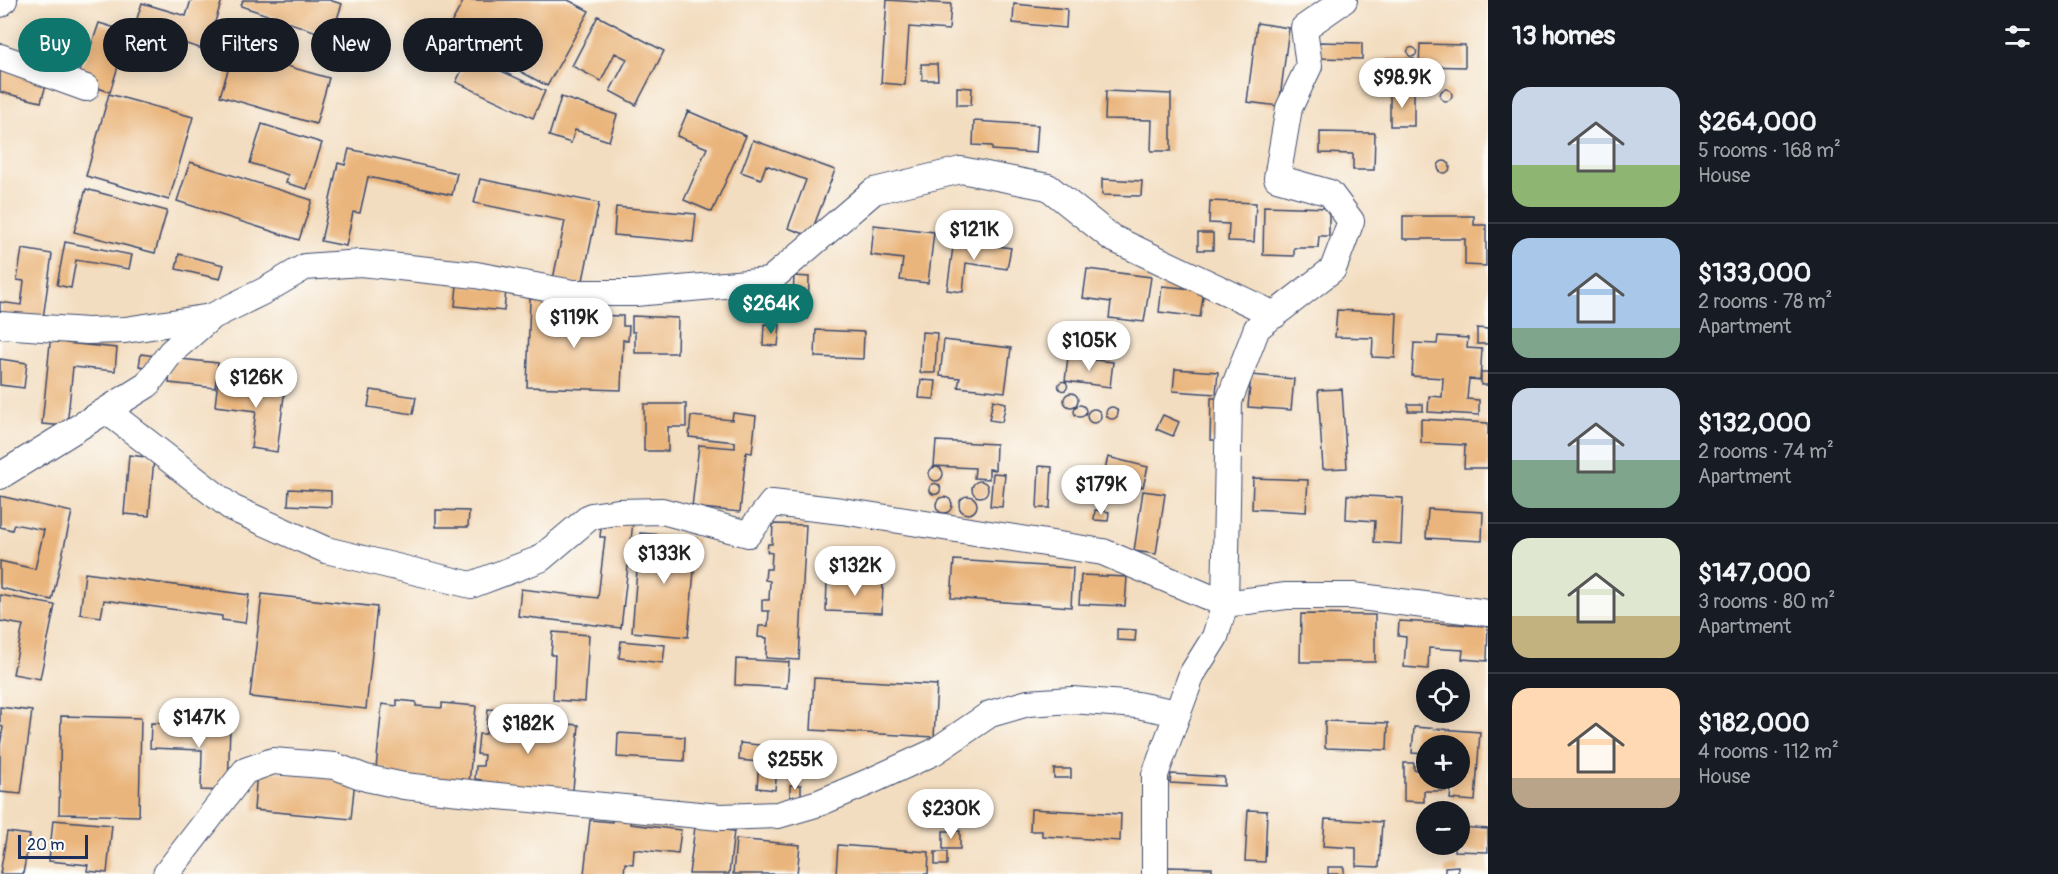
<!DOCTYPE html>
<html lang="en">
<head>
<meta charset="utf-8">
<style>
	:root { --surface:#171b24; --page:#20242c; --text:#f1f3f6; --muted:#9ea1a6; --line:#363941; --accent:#0f766e }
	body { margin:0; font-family:Pangolin,sans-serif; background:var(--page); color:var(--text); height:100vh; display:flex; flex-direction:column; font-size:22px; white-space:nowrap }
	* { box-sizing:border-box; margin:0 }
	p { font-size:20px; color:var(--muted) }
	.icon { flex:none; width:33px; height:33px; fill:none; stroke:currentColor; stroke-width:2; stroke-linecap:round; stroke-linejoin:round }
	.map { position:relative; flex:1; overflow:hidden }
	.details { display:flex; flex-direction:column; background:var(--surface); width:570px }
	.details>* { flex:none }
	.top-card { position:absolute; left:18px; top:18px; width:570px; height:54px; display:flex; gap:12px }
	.tools { position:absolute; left:1416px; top:669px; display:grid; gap:12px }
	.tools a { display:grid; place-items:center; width:54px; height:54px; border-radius:50%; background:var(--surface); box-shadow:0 3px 15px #0003; font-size:30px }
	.scale { position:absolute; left:18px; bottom:15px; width:70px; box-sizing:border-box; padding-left:6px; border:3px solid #1b2f5e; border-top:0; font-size:16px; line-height:21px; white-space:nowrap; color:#1b2f5e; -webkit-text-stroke:4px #fdfcf7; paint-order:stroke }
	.price { position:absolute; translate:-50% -51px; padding:0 14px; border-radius:21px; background:#fff; color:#222; font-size:20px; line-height:39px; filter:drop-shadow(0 2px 3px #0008) }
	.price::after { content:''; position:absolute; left:50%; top:36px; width:18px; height:14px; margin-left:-9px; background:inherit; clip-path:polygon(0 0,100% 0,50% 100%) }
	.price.selected { background:var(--accent); color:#fff }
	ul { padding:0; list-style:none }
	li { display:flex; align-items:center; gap:18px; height:150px; padding:0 24px }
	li+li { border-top:2px solid var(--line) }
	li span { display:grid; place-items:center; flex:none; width:168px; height:120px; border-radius:18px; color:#555 }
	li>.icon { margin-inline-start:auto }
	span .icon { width:72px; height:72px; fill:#fffc; stroke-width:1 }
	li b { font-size:26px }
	h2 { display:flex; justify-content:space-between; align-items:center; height:72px; padding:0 24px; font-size:26px }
	.chip { padding:0 21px; border-radius:27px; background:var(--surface); box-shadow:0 3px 15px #0003; font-size:21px; line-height:54px }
	.chip.selected { background:var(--accent); color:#fff }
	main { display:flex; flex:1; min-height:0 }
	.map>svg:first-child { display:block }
	.building { fill:#eab57c }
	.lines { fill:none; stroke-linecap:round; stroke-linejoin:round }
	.minor-casing { stroke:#3b496d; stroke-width:28 }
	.minor { stroke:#fff; stroke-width:26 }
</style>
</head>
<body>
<main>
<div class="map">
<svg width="1488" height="874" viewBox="0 0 1488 874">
	<rect width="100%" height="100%" fill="#fdfcf7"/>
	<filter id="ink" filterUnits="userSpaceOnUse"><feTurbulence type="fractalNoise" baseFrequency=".0167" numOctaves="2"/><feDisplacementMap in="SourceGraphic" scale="12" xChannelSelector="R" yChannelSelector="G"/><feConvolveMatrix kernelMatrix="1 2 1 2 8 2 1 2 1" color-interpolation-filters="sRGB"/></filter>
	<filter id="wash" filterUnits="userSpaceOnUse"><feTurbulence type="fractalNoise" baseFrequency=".008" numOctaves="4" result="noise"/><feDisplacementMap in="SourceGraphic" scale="24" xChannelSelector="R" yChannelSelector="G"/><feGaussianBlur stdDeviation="1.35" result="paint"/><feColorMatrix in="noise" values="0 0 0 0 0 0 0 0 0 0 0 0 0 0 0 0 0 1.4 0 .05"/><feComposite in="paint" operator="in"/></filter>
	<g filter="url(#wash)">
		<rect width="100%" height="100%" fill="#f3ddc0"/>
		<g id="blocks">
			<path class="building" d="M191 0H222L206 50 134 28 142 3 186 16Z
				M243 0H329L342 4 331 37 241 6Z
				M464 0H568L589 11 547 86 447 31Z
				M887 0 951 4 949 30 909 27 905 85 881 83Z
				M1014 4 1067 9 1066 28 1013 23Z
				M598 16 664 51 636 105 610 91 627 59 615 53 601 81 572 66Z
				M99 23 129 32 110 92 77 81 86 54 88 55Z
				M1257 23 1289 28 1279 106 1247 102Z
				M1318 42 1362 43V59L1318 58Z
				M1420 44 1465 45V67L1419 66Z
				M1407.5 52a4.5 4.5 0 1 1 9 0a4.5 4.5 0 1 1-9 0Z
				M234 51 329 78 316 124 220 96Z
				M469 56 545 91 533 118 456 82Z
				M1387 58 1414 59V77H1387Z
				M921 64H937L938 80H922Z
				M0 70 47 82 41 102 0 92Z
				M957 87 972 88 971 105H957Z
				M1440 95a6 6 0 1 1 12 0a6 6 0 1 1-12 0Z
				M1106 91 1171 94V151H1151L1152 120 1105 119Z
				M1390 92H1414V126H1390Z
				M109 94 193 117 169 200 86 176Z
				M561 97 617 115 609 141 575 130 571 143 549 136Z
				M688 111 746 136 712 212 684 200 707 148 677 136Z
				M974 121 1038 125 1036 153 992 150V146L973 145Z
				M262 124 322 143 307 189 286 183 288 175 250 163Z
				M1320 132 1375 133 1374 170H1353V154L1320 153Z
				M753 140 835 170 810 236 788 228 806 180 766 165 761 179 741 172Z
				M349 149 457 173 452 195 368 177 360 213 353 212 346 246 321 241 338 163 345 165Z
				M1438 167a6 6 0 1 1 12 0a6 6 0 1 1-12 0Z
				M190 162 312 200 299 240 177 201Z
				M480 179 599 203 582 285 553 279 565 221 474 203Z
				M1102 179 1142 181 1141 196 1102 195Z
				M86 189 167 211 155 253 74 232Z
				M1210 201 1256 203 1254 242 1228 241 1229 224 1209 223Z
				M1264 206 1329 208V236H1319L1318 248H1294V256L1263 255Z
				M616 207 696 214 693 242 614 235Z
				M1403 216H1474V225H1486V266L1465 265V239H1403Z
				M874 225 934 232 928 283 900 280 903 259 871 255Z
				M1198 233H1213V250H1198Z
				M954 240 1011 248 1007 269 966 263 963 292 947 290Z
				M65 242 132 255 129 269 76 260 71 288 57 285Z
				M22 249 52 254 42 326 0 320V302L21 305 24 281 17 280Z
				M179 254 224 265 220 279 176 269Z
				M1087 269 1151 277 1144 322 1109 318 1111 302 1083 298Z
				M794 276 809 277 808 319 792 318Z
				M457 285 506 290 504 311 455 306Z
				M1162 286 1204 290 1200 317 1159 312Z
				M530 299H555V314L623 316V326H629L628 341 623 340 621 390 527 387Z
				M1337 310 1397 313 1395 358 1372 357 1373 338 1335 337Z
				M632 316 678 318 677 353H635V332H632Z
				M764 324 780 325 778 346 763 345Z
				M1477 328 1488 329V344H1477Z
				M816 330 864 332 863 359 815 357Z
				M922 332 937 333 935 373H920Z
				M51 333 67 335 66 343 117 348 115 371 73 367 67 426 42 424Z
				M1438 336 1468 338 1467 348 1482 349 1480 380 1469 379 1467 399 1479 400V415L1428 412 1429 396 1442 397 1443 378 1412 376 1414 343 1437 344Z
				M944 340 1011 348 1005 392 958 387 960 378 940 376Z
				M141 354 155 356 154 368 139 366Z
				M1068 357 1113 362 1110 387 1065 381Z
				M171 358 218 363 215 388 169 383Z
				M0 359 27 363 24 388 0 385Z
				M1175 369 1218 372 1216 394 1173 391Z
				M1481 372H1488V385H1481Z
				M1251 375 1294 379 1291 410 1248 407Z
				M218 380 285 388 277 452 251 448 256 411 215 406Z
				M921 380 936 381 934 399 919 398Z
				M1058.5 386a4.5 4.5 0 1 1 9 0a4.5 4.5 0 1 1-9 0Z
				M1342 389 1347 468 1323 469 1318 390Z
				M371 390 416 397 413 414 368 407Z
				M1064 400a7 7 0 1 1 14 0a7 7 0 1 1-14 0Z
				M1211 398H1226L1225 440H1210Z
				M993 400 1006 403 1002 422 989 420Z
				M644 404H686V427H668V451H644Z
				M1408 404H1423V411H1408Z
				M1074 411a6 6 0 1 1 12 0a6 6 0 1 1-12 0Z
				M1106 413a6 6 0 1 1 12 0a6 6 0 1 1-12 0Z
				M1087 416a7 7 0 1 1 14 0a7 7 0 1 1-14 0Z
				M733 413 756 416 752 453 746 452 740 512 692 507 699 445 735 448V442L689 437 691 416 732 420Z
				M1163 415 1179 422 1173 436 1156 429Z
				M1421 419 1488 423V468H1464L1465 445 1421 443Z
				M936 441 996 444 995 470 989 469V479L974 478 975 468 934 466Z
				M129 455 154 458 149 516 124 514Z
				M1108 457 1148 467 1143 487 1103 477Z
				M1039 466 1052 467 1050 508H1037Z
				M929 474a7 7 0 1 1 14 0a7 7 0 1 1-14 0Z
				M993 473 1005 474 1002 507 990 506Z
				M1253 478 1308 480 1306 512 1252 509Z
				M972 489a8 8 0 1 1 16 0a8 8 0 1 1-16 0Z
				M1094 482H1105L1103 499H1093Z
				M929.5 489a5.5 5.5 0 1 1 11 0a5.5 5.5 0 1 1-11 0Z
				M289 489 331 491V507L288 505Z
				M1143 491 1165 494 1156 554 1134 551Z
				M1347 495 1403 498 1401 544 1374 542 1375 521 1346 519Z
				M959 505a9 9 0 1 1 18 0a9 9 0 1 1-18 0Z
				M0 496 72 512 52 600 0 588V561L35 569 44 530 14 524 12 530 0 527Z
				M936 505a8 8 0 1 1 16 0a8 8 0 1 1-16 0Z
				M1428 509 1483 512 1482 541 1426 538Z
				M436 510 469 511 468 527H436Z
				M1095 510 1109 512 1108 521 1094 520Z
				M602 519 633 522 621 628 518 616 521 589 598 598 605 537H600Z
				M773 524 806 525 799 660 766 658 767 638 758 637 759 626H768L769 611H762V600H769L770 581 765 580 766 569H771L772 553 767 552 768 544H772Z
				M640 533 697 538 688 637 632 632Z
				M954 560 1073 568 1071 607 951 598Z
				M85 573 249 595 245 623 222 620V616L104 600 101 617 80 614Z
				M1081 575 1127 577 1125 606 1079 604Z
				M827 581 883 582 882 613 826 611Z
				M262 594 377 607 366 709 250 697Z
				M0 595 55 605 40 679 13 674 23 625 0 621Z
				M1301 614 1375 615V662H1300Z
				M1399 621 1488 626 1487 661 1462 659 1463 650 1429 648 1428 669 1404 667 1406 637 1398 636Z
				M1117 629 1136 630 1135 641 1117 640Z
				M553 632 589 635 585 702 553 700 555 655H551Z
				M621 641 665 645 663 663 619 658Z
				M736 659 789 662 787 688 735 685Z
				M814 678 937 685 934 737 811 730Z
				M397 700 416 702V706L442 708V703L476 706 469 784 389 777 390 770 376 769 382 704 397 706Z
				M0 707 32 711 21 794 0 792V746L3 727 0 726Z
				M488 709 555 715V723L579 725 572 800 481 792V780L475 779 476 766H483L484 755 477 754 479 734H486Z
				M61 716 141 718 139 816 59 814Z
				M1325 721 1388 723 1387 750 1325 748Z
				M151 723 230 725 228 791 201 790 202 750 150 748Z
				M1414 727 1480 732 1475 801 1450 799 1452 778H1460V746H1426V754L1412 753Z
				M618 733 685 737 684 761 617 757Z
				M740 743 779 747 775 790 757 788 759 762 739 760Z
				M1404 763H1414V770H1426V778H1446V791H1424V802L1404 801Z
				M1054 769H1071V778H1054Z
				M257 770 355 779 351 819 254 810Z
				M1171 774 1224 777V786L1170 783Z
				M790 785H801V797H790Z
				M1031 809 1121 814 1120 841 1042 836V831H1030Z
				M1248 810 1267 811 1265 862 1245 861Z
				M613 812 631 814 630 824 681 830 678 854 634 849 633 864 625 863 624 874H584L590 820 612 822Z
				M1325 819 1382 822 1379 867 1356 866V848L1323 846Z
				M53 820 112 825 107 873 87 871 88 865 49 861Z
				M695 827 734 831 729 874H689Z
				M1460 827 1488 829V852L1455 851V844H1460Z
				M943 831H960V849H943Z
				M7 832 30 835 23 874H0Z
				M736 839 800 845 797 874H733Z
				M838 845 929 852 928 874H836Z
				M935 852H947V865H935Z
				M1458 866V874H1445V867Z
				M1166 867 1212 868V874H1166Z
				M1328 867H1344V874H1328Z"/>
		</g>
	</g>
	<g filter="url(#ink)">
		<use href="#blocks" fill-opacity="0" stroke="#3b496d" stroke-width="1.5"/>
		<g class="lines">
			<g class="minor-casing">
				<path id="minor" d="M0 4 4 0
					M0 57 86 88
					M0 325 87 331 125 330 211 317 264 291 305 267 361 263 476 275 573 293H635L769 281 874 191 961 170 1048 187 1112 238 1275 315
					M107 411 232 508 326 550 471 585 540 559 591 516 618 512 662 511 748 534 772 503 842 511 1103 552 1225 604 1286 596H1353L1488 613
					M0 476 147 385 171 352 211 317
					M166 874 245 771 273 761 335 766 366 778 404 786 498 796 720 817 778 815 819 803 871 781 934 752 990 714 1028 703 1072 700 1137 705 1178 713
					M1155 874V775L1192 674 1215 637 1225 604 1229 401 1257 328 1333 269 1351 221 1330 193 1277 178 1289 108 1309 66 1304 28 1344 0"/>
			</g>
			<use href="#minor" class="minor"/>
		</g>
	</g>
</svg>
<div class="tools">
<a><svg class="icon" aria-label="locate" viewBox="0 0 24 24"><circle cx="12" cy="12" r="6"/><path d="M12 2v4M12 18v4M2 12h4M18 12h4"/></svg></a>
<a>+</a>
<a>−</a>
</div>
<div class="scale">20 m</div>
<b class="price" style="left:1402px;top:109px">$98.9K</b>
<b class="price" style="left:974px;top:261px">$121K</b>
<b class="price selected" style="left:771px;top:335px">$264K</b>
<b class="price" style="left:574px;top:349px">$119K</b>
<b class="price" style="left:1089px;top:372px">$105K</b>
<b class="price" style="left:256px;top:409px">$126K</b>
<b class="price" style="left:1101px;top:516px">$179K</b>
<b class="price" style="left:664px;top:585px">$133K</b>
<b class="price" style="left:855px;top:597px">$132K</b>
<b class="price" style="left:199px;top:749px">$147K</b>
<b class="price" style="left:528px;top:755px">$182K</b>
<b class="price" style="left:795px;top:791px">$255K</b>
<b class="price" style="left:951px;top:840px">$230K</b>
<div class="top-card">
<a class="chip selected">Buy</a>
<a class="chip">Rent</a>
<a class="chip">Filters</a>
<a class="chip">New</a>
<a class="chip">Apartment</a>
</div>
</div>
<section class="details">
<h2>13 homes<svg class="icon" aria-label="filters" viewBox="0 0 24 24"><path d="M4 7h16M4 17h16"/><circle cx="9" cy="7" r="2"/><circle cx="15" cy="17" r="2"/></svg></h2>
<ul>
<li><span style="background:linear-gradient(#c9d6e8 65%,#8fb573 0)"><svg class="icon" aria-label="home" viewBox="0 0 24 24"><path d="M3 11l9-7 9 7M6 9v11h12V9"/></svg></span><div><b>$264,000</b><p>5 rooms · 168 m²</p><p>House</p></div></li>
<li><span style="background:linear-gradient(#a9c7e8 75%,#7fa58c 0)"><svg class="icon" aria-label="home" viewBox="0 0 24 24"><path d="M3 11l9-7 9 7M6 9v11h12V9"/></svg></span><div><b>$133,000</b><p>2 rooms · 78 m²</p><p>Apartment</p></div></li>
<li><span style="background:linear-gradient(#c9d6e8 60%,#7fa58c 0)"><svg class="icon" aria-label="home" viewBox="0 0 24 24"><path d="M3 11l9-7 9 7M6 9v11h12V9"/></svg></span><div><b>$132,000</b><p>2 rooms · 74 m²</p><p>Apartment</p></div></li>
<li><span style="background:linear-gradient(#dfe7d0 65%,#c2b280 0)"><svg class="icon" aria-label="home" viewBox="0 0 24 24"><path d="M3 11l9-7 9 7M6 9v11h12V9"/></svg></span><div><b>$147,000</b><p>3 rooms · 80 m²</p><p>Apartment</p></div></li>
<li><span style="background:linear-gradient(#ffd9b3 75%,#b9a48a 0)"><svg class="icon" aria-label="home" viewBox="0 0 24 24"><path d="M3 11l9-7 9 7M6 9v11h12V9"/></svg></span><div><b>$182,000</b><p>4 rooms · 112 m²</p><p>House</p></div></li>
</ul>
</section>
</main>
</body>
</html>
